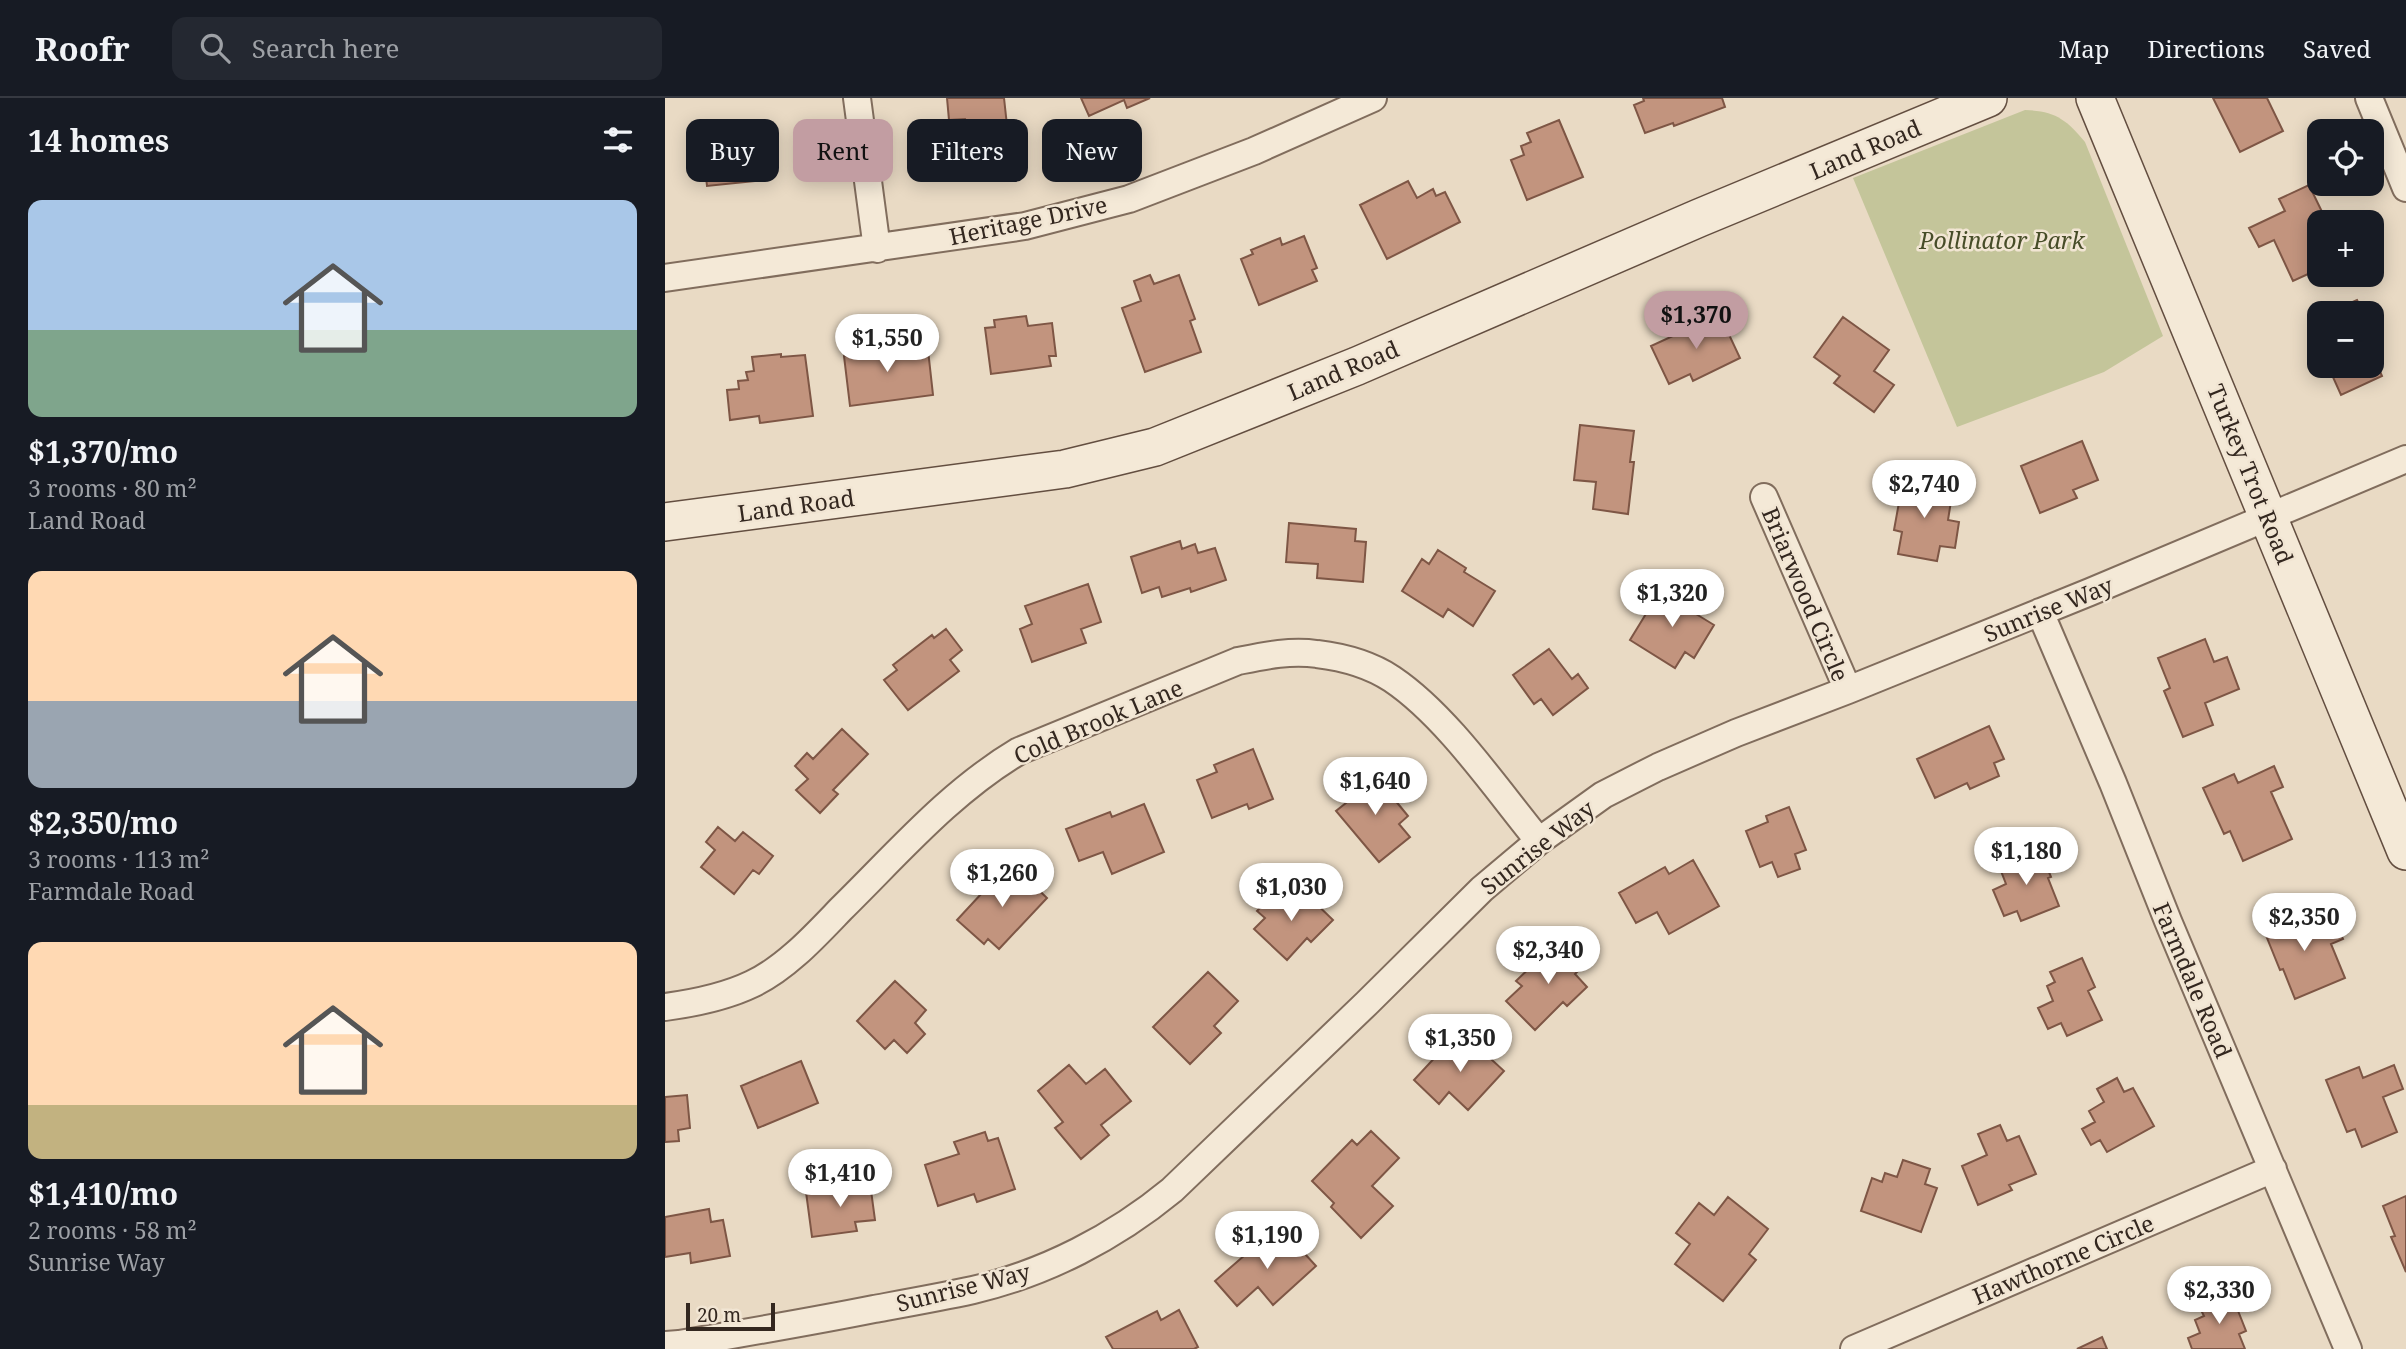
<!DOCTYPE html>
<html lang="en">
<head>
<meta charset="utf-8">
<style>
	:root { --surface:#171b24; --page:#242831; --text:#f1f3f6; --muted:#9ea1a6; --line:#363941; --accent:#c29da2 }
	body { margin:0; font-family:"Noto Serif",serif; background:var(--page); color:var(--text); height:100vh; display:flex; flex-direction:column; font-size:26px; white-space:nowrap }
	* { box-sizing:border-box; margin:0 }
	p { font-size:23px; color:var(--muted) }
	.icon { flex:none; width:38px; height:38px; fill:none; stroke:currentColor; stroke-width:2; stroke-linecap:round; stroke-linejoin:round }
	.map { position:relative; flex:1; overflow:hidden }
	.panel { display:flex; flex-direction:column; background:var(--surface); width:665px }
	.panel>* { flex:none }
	.top-card { position:absolute; left:21px; top:21px; width:665px; height:63px; display:flex; gap:14px }
	.tools { position:absolute; left:1642px; top:21px; display:grid; gap:14px }
	.tools a { display:grid; place-items:center; width:77px; height:77px; border-radius:14px; background:var(--surface); box-shadow:0 4px 18px #0003; font-size:35px }
	.scale { position:absolute; left:21px; bottom:18px; width:89px; box-sizing:border-box; padding-left:7px; border:4px solid #33271f; border-top:0; font-size:19px; line-height:24px; white-space:nowrap; color:#33271f; -webkit-text-stroke:5px #f1e5d3; paint-order:stroke }
	.price { position:absolute; translate:-50% -60px; padding:0 16px; border-radius:24px; background:#fff; color:#222; font-size:23px; line-height:46px; filter:drop-shadow(0 2px 4px #0008) }
	.price::after { content:''; position:absolute; left:50%; top:42px; width:21px; height:16px; margin-left:-10px; background:inherit; clip-path:polygon(0 0,100% 0,50% 100%) }
	.price.current { background:var(--accent); color:#111 }
	ul { padding:0; list-style:none }
	li { display:grid; align-content:center; gap:14px; height:371px; padding:0 28px }
	li span { display:grid; place-items:center; height:217px; border-radius:14px; color:#555 }
	li>.icon { margin-inline-start:auto }
	span .icon { width:126px; height:126px; fill:#fffc; stroke-width:1 }
	li b { font-size:30px }
	h2 { display:flex; justify-content:space-between; align-items:center; height:84px; padding:0 28px; font-size:30px }
	.tag { padding:0 24px; border-radius:14px; background:var(--surface); box-shadow:0 4px 18px #0003; font-size:24px; line-height:63px }
	.tag.current { background:var(--accent); color:#111 }
	header { display:flex; align-items:center; gap:42px; box-sizing:border-box; height:98px; padding:0 35px; background:var(--surface); border-bottom:2px solid var(--line) }
	header strong { font-size:33px }
	nav { display:flex; gap:38px; margin-inline-start:auto; font-size:24px }
	.search { width:490px; height:63px; background:var(--page); display:flex; align-items:center; gap:18px; box-sizing:border-box; padding:0 24px; border-radius:14px; color:var(--muted); font-size:26px }
	main { display:flex; flex:1; min-height:0 }
	.map>svg:first-child { display:block }
	.green { fill:#c4c59a }
	.building { fill:#c2947e; stroke:#7e5645; stroke-width:2 }
	.lines { fill:none; stroke-linecap:round; stroke-linejoin:round }
	.street-casing { stroke:#816d5d; stroke-width:30 }
	.secondary-casing { stroke:#634e40; stroke-width:40 }
	.street { stroke:#f4e9d7; stroke-width:26 }
	.secondary { stroke:#f4e9d7; stroke-width:37 }
	.labels { text-anchor:middle; dominant-baseline:central; stroke-width:5; stroke-linejoin:round; paint-order:stroke }
	.street-label { font-size:23px; fill:#33271f; stroke:#f1e5d3 }
	.park-label { font-size:23px; font-style:italic; fill:#474d28; stroke:#f1e5d3 }
</style>
</head>
<body>
<header>
<strong>Roofr</strong>
<div class="search"><svg class="icon" aria-label="search" viewBox="0 0 24 24"><circle cx="10" cy="10" r="6"/><path d="M15 15l6 6"/></svg>Search here</div>
<nav><a>Map</a><a>Directions</a><a>Saved</a></nav>
</header>
<main>
<section class="panel">
<h2>14 homes<svg class="icon" aria-label="filters" viewBox="0 0 24 24"><path d="M4 7h16M4 17h16"/><circle cx="9" cy="7" r="2"/><circle cx="15" cy="17" r="2"/></svg></h2>
<ul>
<li><span style="background:linear-gradient(#a9c7e8 60%,#7fa58c 0)"><svg class="icon" aria-label="home" viewBox="0 0 24 24"><path d="M3 11l9-7 9 7M6 9v11h12V9"/></svg></span><div><b>$1,370/mo</b><p>3 rooms · 80 m²</p><p>Land Road</p></div></li>
<li><span style="background:linear-gradient(#ffd9b3 60%,#9aa5b1 0)"><svg class="icon" aria-label="home" viewBox="0 0 24 24"><path d="M3 11l9-7 9 7M6 9v11h12V9"/></svg></span><div><b>$2,350/mo</b><p>3 rooms · 113 m²</p><p>Farmdale Road</p></div></li>
<li><span style="background:linear-gradient(#ffd9b3 75%,#c2b280 0)"><svg class="icon" aria-label="home" viewBox="0 0 24 24"><path d="M3 11l9-7 9 7M6 9v11h12V9"/></svg></span><div><b>$1,410/mo</b><p>2 rooms · 58 m²</p><p>Sunrise Way</p></div></li>
</ul>
</section>
<div class="map">
<svg width="1741" height="1251" viewBox="0 0 1741 1251">
	<rect width="100%" height="100%" fill="#e9dac4"/>
	<path class="green" d="M1360 12C1390 13 1401 21 1420 44L1498 238 1439 274 1292 329 1188 80Z"/>
	<path class="building" d="M282 0H339L344 46 304 51 300 21 284 22Z
		M416 0H485L462 10 459 2 424 18Z
		M978 0H1057L1060 9 1009 28 1008 25 980 35 969 7 979 3Z
		M1548 0H1602L1618 33 1575 54Z
		M894 22 918 79 862 102 846 62 859 57 856 48 866 44 862 35Z
		M97 27 98 40 108 39 111 70 88 73 89 83 42 88 36 34Z
		M743 83 752 100 768 91 771 98 780 94 795 124 722 161 695 107Z
		M1644 87 1660 120 1651 123 1654 129V171L1628 183 1609 142 1594 149 1584 130 1620 113 1614 101Z
		M639 138 652 170 647 172 652 183 594 207 576 161 588 156 586 152 615 140 617 147Z
		M485 177 489 186 514 177 530 221 525 223 536 254 480 274 457 210 476 203 469 183Z
		M1692 202 1698 215H1662Z
		M361 218 363 228 387 225 391 258H384L386 268 326 276 320 230 330 229 329 222Z
		M1044 218 1051 232 1060 228 1075 260 1028 283 1025 276 1004 286 986 248 1021 232 1019 230Z
		M1178 219 1224 252 1209 273 1229 287 1209 314 1169 285 1175 278 1149 259Z
		M1654 219V247L1644 224Z
		M233 242 234 256 263 252 268 297 185 308 179 258 199 255 198 247Z
		M1706 253 1717 278 1676 297 1663 268H1706Z
		M116 256V259L140 257 148 318 95 325 94 318 65 322 62 292 74 291 73 283 83 282 81 274 89 273 87 259Z
		M915 327 969 333 965 364H969L963 416 928 411 931 384 909 382Z
		M1417 343 1433 382 1408 392 1412 400 1375 415 1356 368Z
		M1239 377 1272 383 1270 395 1287 397 1283 422 1294 424 1290 450 1275 448 1272 463 1233 456 1237 434 1229 432Z
		M624 425 691 431 690 443 701 444 698 484 652 480 653 466 621 464Z
		M515 443 517 451 530 446 533 455 550 450 561 482 526 494 525 490 497 499 494 489 477 495 466 459Z
		M773 452 801 470 799 474 830 493 808 528 783 511 778 519 737 493 757 461 764 466Z
		M423 486 436 524 416 531 421 545 367 564 355 531 367 526 360 508Z
		M998 488 1034 510 1031 516 1049 527 1029 560 1020 554 1010 570 965 542Z
		M281 531 297 552 285 562 294 573 243 612 219 582 232 572 228 567 267 537 269 540Z
		M1540 541 1549 564 1562 559 1574 591 1540 605 1548 627 1518 639 1499 593 1505 590 1493 560Z
		M884 551 907 581 913 576 923 590 888 617 876 601 869 606 848 577Z
		M1324 628 1339 661 1329 665 1334 678 1305 691 1302 685 1270 700 1252 661Z
		M177 631 203 656 168 692 173 696 155 715 131 692 143 681 130 668 142 655 148 661Z
		M588 651 608 701 584 711 582 706 547 720 532 682 552 674 549 667Z
		M1609 668 1618 689 1606 694 1627 741 1578 763 1565 733 1559 736 1538 690 1569 676 1573 685Z
		M707 674 743 718 734 726 745 739 714 764 671 713 686 701 681 696Z
		M479 706 499 754 447 776 438 754 414 763 401 731 445 714 447 719Z
		M1124 709 1141 752 1130 756 1135 771 1113 779 1107 764 1095 769 1081 733 1103 724 1101 718Z
		M53 729 70 743 78 734 108 758 94 776 88 772 69 796 36 769 50 752 41 744Z
		M1374 750 1386 779 1383 780 1394 808 1356 823 1352 813 1339 818 1328 792 1341 786 1336 773 1344 770 1342 764Z
		M1028 762 1054 808 1004 836 992 814 971 825 954 795 1000 769 1004 776Z
		M351 770 382 800 334 851 323 841 319 846 292 822 330 781 336 786Z
		M628 795 636 803 642 797 668 822 646 844 642 840 622 862 589 831 600 820 592 813 608 796 618 805Z
		M1627 812 1637 836 1670 823 1678 841 1666 846 1680 880 1630 901 1618 871 1615 872 1596 825Z
		M893 843 918 868 910 876 922 889 902 908 898 904 870 932 841 903 857 888 851 883Z
		M1417 860 1430 889 1423 893 1437 922 1402 938 1396 925 1383 931 1373 910 1388 903 1382 888 1390 884 1385 874Z
		M543 874 573 903 549 928 556 935 525 966 488 929Z
		M230 883 261 912 250 925 260 936 242 955 229 942 220 951 192 923Z
		M801 938 839 973 803 1012 784 994 774 1006 749 982 775 954 781 960Z
		M136 963 153 1005 93 1030 76 988Z
		M404 967 421 986 440 971 466 1003 436 1027 444 1037 416 1061 390 1030 398 1024 373 993Z
		M1729 967 1738 991 1718 999 1732 1034 1697 1049 1690 1031 1682 1034 1661 982 1694 969 1698 980Z
		M1452 980 1459 994 1468 990 1489 1028 1442 1054 1435 1042 1426 1047 1417 1031 1430 1024 1424 1013 1439 1004 1432 991Z
		M22 997 25 1030 13 1032 14 1043 0 1044V999Z
		M1335 1027 1342 1043 1354 1038 1371 1076 1344 1087 1347 1092 1313 1107 1297 1068 1322 1057 1313 1036Z
		M706 1033 734 1060 707 1088 728 1108 696 1140 666 1109 669 1105 647 1083 687 1042 692 1047Z
		M320 1034 323 1043 333 1040 350 1091 312 1104 309 1096 273 1108 260 1067 294 1056 289 1044Z
		M1238 1062 1265 1071 1260 1086 1272 1090 1256 1134 1196 1113 1207 1080 1217 1084 1220 1075 1232 1079Z
		M205 1085 210 1122 190 1124 192 1133 147 1139 141 1094Z
		M1741 1098V1174L1726 1139 1730 1138 1718 1108Z
		M1063 1099 1103 1131 1084 1156 1091 1162 1058 1203 1010 1166 1025 1146 1011 1135 1034 1105 1049 1117Z
		M44 1111 46 1124 58 1122 65 1158 26 1165 25 1155 0 1159V1119Z
		M617 1131 651 1168 608 1207 593 1189 572 1208 550 1183 588 1150 592 1153Z
		M1566 1195 1581 1233 1574 1236 1580 1251H1527L1523 1240 1535 1235 1530 1222 1539 1218 1534 1208Z
		M514 1212 533 1249 529 1251H448L441 1239 492 1213 496 1222Z
		M1437 1239 1442 1251H1412Z"/>
	<g class="lines">
		<g class="street-casing">
			<path id="street" d="M192 0 212 151
				M1704 0 1741 90
				M0 180 360 128 464 101 589 53 708 0
				M1099 399 1183 592
				M1375 514 1448 685 1503 823 1683 1251
				M0 909C30 905 60 899 87 886 121 870 150 838 176 811 233 755 285 694 354 653L573 563C598 558 625 552 652 556 677 559 706 567 727 581 782 618 832 692 874 743
				M0 1247 14 1246C79 1235 144 1224 209 1211 242 1205 276 1199 308 1192 381 1175 450 1139 507 1092L702 905 817 791 874 743 938 697 993 669 1071 635 1183 592 1425 494 1741 361
				M1189 1251 1608 1071"/>
		</g>
		<g class="secondary-casing">
			<path id="secondary" d="M1430 0 1741 753
				M0 424 400 371 490 349 692 268 1034 120 1323 0"/>
		</g>
		<use href="#street" class="street"/>
		<use href="#secondary" class="secondary"/>
	</g>
	<g class="labels">
		<g class="street-label">
			<text transform="translate(1200 51) rotate(-23)">Land Road</text>
			<text transform="translate(363 122) rotate(-12)">Heritage Drive</text>
			<text transform="translate(678 272) rotate(-23)">Land Road</text>
			<text transform="translate(1586 376) rotate(68)">Turkey Trot Road</text>
			<text transform="translate(131 407) rotate(-8)">Land Road</text>
			<text transform="translate(1141 496) rotate(67)">Briarwood Circle</text>
			<text transform="translate(1383 511) rotate(-22)">Sunrise Way</text>
			<text transform="translate(433 623) rotate(-23)">Cold Brook Lane</text>
			<text transform="translate(872 749) rotate(-38)">Sunrise Way</text>
			<text transform="translate(1528 882) rotate(67)">Farmdale Road</text>
			<text transform="translate(1398 1161) rotate(-23)">Hawthorne Circle</text>
			<text transform="translate(298 1189) rotate(-14)">Sunrise Way</text>
		</g>
		<g class="park-label">
			<text x="1337" y="142">Pollinator Park</text>
		</g>
	</g>
</svg>
<div class="tools">
<a><svg class="icon" aria-label="locate" viewBox="0 0 24 24"><circle cx="12" cy="12" r="6"/><path d="M12 2v4M12 18v4M2 12h4M18 12h4"/></svg></a>
<a>+</a>
<a>−</a>
</div>
<div class="scale">20 m</div>
<b class="price current" style="left:1031px;top:253px">$1,370</b>
<b class="price" style="left:222px;top:276px">$1,550</b>
<b class="price" style="left:1259px;top:422px">$2,740</b>
<b class="price" style="left:1007px;top:531px">$1,320</b>
<b class="price" style="left:710px;top:719px">$1,640</b>
<b class="price" style="left:1361px;top:789px">$1,180</b>
<b class="price" style="left:337px;top:811px">$1,260</b>
<b class="price" style="left:626px;top:825px">$1,030</b>
<b class="price" style="left:1639px;top:855px">$2,350</b>
<b class="price" style="left:883px;top:888px">$2,340</b>
<b class="price" style="left:795px;top:976px">$1,350</b>
<b class="price" style="left:175px;top:1111px">$1,410</b>
<b class="price" style="left:602px;top:1173px">$1,190</b>
<b class="price" style="left:1554px;top:1228px">$2,330</b>
<div class="top-card">
<a class="tag">Buy</a>
<a class="tag current">Rent</a>
<a class="tag">Filters</a>
<a class="tag">New</a>
</div>
</div>
</main>
</body>
</html>
